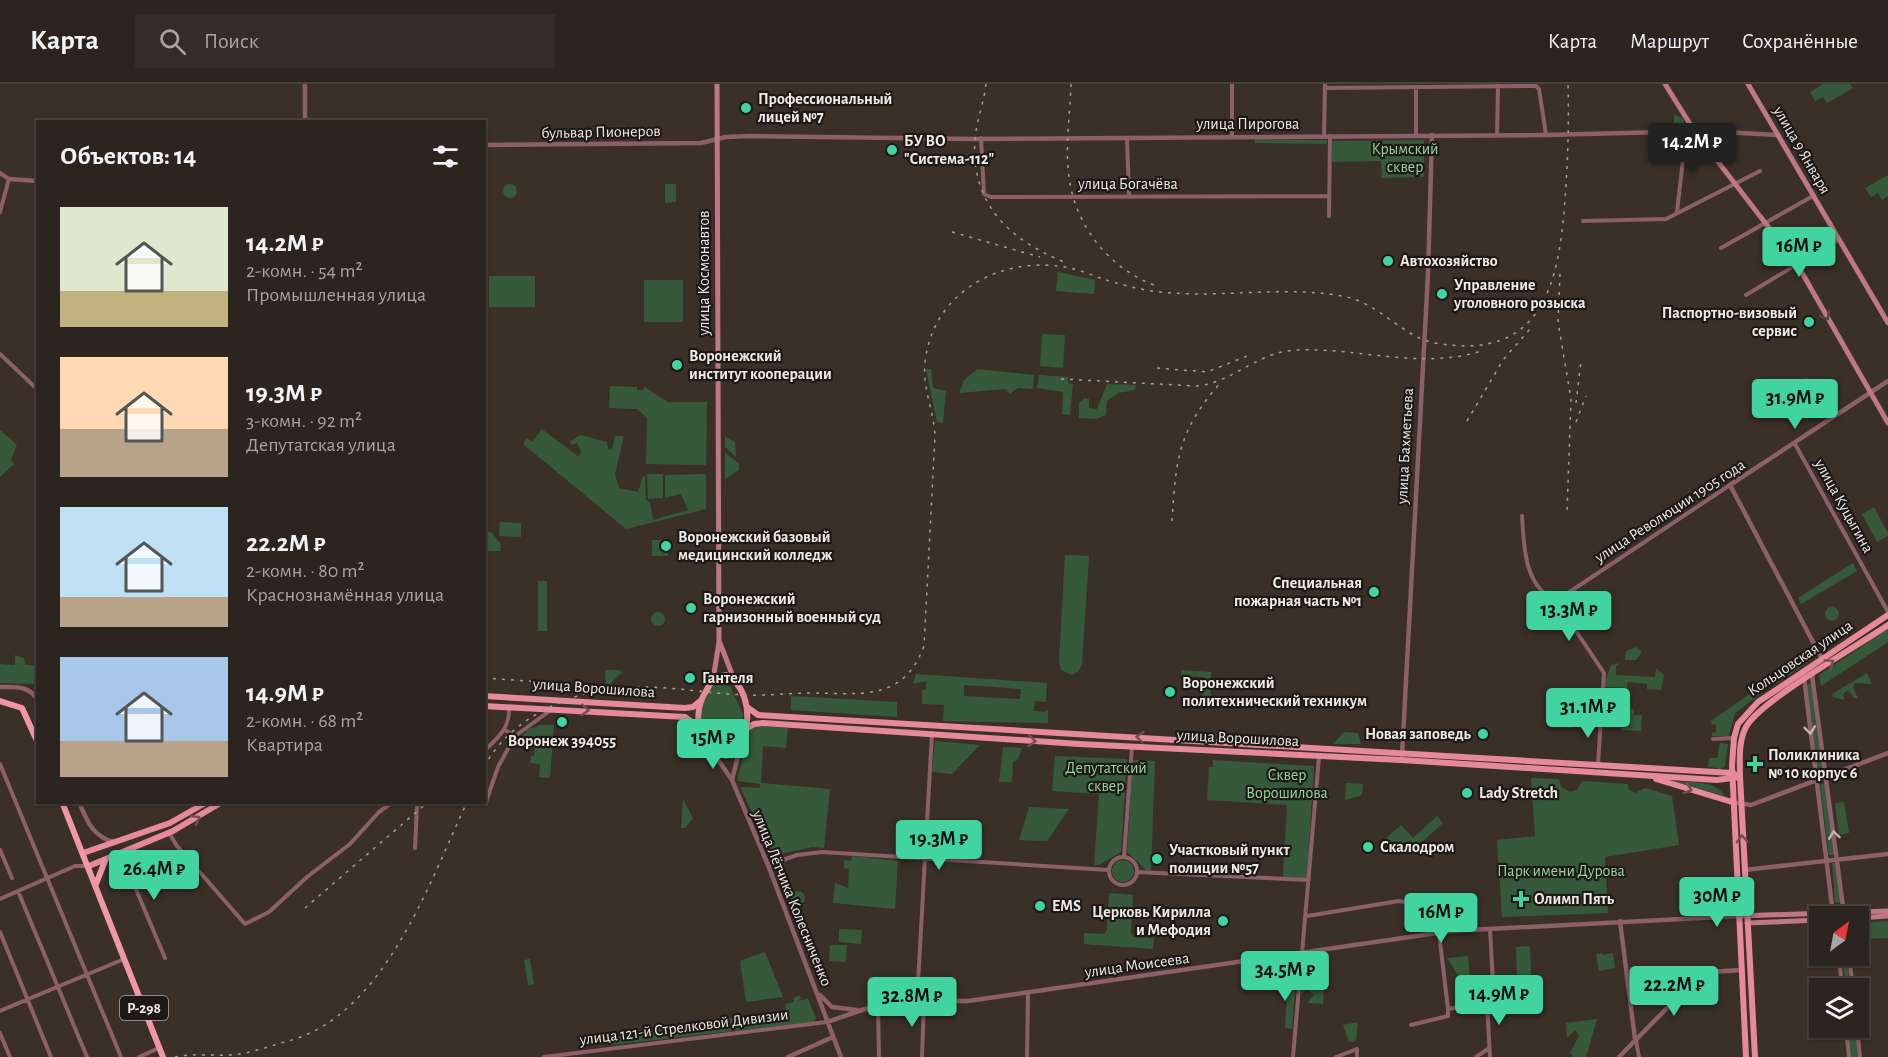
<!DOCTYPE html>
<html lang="ru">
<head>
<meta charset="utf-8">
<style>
	:root { --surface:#2c241e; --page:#342c27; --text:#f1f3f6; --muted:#a6a4a4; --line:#48413c; --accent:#42d4a0 }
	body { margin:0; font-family:"Alegreya Sans",sans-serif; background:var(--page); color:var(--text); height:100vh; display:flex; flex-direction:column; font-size:22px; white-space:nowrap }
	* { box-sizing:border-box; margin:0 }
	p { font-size:20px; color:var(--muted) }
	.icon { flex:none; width:33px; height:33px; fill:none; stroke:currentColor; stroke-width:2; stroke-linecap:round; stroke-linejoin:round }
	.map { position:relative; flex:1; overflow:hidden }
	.side { position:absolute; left:36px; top:36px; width:450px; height:684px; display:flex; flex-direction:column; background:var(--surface); border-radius:0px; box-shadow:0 2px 4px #0004,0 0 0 2px var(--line) }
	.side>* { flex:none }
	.needle { width:39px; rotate:32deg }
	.buttons { position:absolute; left:1809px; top:822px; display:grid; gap:12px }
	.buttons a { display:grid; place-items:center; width:60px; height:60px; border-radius:0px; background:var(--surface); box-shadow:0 2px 4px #0004,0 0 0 2px var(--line); font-size:30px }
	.price { position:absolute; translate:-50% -51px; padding:0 14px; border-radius:6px; background:var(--accent); color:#111; font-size:20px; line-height:39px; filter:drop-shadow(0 2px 3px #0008) }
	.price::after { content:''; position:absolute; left:50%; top:36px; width:18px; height:14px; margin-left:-9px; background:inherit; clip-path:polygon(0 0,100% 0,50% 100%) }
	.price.active { background:#222; color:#fff }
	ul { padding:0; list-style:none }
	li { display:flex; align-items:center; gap:18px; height:150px; padding:0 24px }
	li span { display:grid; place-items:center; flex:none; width:168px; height:120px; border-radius:0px; color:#555 }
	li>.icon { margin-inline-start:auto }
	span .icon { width:72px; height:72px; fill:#fffc; stroke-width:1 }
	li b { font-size:26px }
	h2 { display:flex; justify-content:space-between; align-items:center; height:72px; padding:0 24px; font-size:26px }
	header { display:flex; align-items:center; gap:36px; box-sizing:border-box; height:84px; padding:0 30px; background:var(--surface); border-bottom:2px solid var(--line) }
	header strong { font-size:28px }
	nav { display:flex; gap:33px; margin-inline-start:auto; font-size:21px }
	.search { width:420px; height:54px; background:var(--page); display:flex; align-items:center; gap:15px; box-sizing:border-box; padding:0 21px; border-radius:0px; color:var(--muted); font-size:22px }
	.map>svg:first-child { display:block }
	.green { fill:#36593b; fill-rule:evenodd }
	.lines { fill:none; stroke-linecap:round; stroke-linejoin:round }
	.minor { stroke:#8d5f67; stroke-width:4 }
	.tertiary { stroke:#8d5f67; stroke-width:4.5 }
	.secondary { stroke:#bf7785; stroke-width:5 }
	.primary { stroke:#e5899b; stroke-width:6 }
	.trunk { stroke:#f096a7; stroke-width:6 }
	.rail { stroke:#a69e97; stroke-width:1.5; stroke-dasharray:3 6; stroke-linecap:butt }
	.oneway { stroke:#5e3f42 }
	.oneway2 { stroke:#784b52 }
	.oneway3 { stroke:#c8b2b1 }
	.poi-dot { fill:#42d4a0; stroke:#1e1916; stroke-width:2 }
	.labels { text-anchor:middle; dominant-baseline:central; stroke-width:4.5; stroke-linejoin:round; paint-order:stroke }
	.shield { fill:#1e1916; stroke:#b0aba6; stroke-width:1.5 }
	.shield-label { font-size:15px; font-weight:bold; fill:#efe9e3 }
	.poi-label { font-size:16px; font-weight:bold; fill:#efe9e3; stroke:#1e1916; text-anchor:start }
	.street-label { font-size:16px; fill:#efe9e3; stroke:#1e1916 }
	.park-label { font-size:16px; fill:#94d69d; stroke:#1e1916 }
</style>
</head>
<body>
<header>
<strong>Карта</strong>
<div class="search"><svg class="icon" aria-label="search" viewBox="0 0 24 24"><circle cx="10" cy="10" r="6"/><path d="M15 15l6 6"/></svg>Поиск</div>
<nav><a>Карта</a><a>Маршрут</a><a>Сохранённые</a></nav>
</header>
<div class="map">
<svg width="1888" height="973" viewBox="0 0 1888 973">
	<rect width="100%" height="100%" fill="#3a3028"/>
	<path class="green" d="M1823 0H1850L1853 4 1827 19 1823 13 1815 17 1810 8Z
		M1674 31 1683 34 1686 44 1674 45Z
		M1255 55 1327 56V60L1255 59Z
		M1424 56V93L1382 94 1381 77 1332 78V57Z
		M1888 91V112L1882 116 1878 109 1871 113 1865 104Z
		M503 107a7 7 0 1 1 14 0a7 7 0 1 1-14 0Z
		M665 100H676V118L665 119Z
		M1058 188 1095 196 1094 210 1056 207Z
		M489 192H535V223H489Z
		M644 196H683V238H644Z
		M1042 250 1065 251 1063 284 1040 282Z
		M926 285H931L933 304 946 307 943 339 937 338Z
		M977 285 1034 291 1033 305 1018 304 1010 310 1006 305 959 309 964 296Z
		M1039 291 1068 293V299L1073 300 1070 331 1062 330 1063 308 1037 304Z
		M1807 294 1813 304 1822 306 1821 310 1808 317 1795 300 1798 296Z
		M1107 300 1136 301 1135 306 1118 309 1107 317 1106 331 1096 335 1079 334V319L1085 314 1089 315V324L1097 325Z
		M610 302 637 303V306H643L644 303 668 318H707L706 381 646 380 647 334 637 325 609 324Z
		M542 345 579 373 581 367 577 359 571 361 570 357 581 351 607 358 608 366 612 365 615 352H624L615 390 619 404 638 408 643 392H645L646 416 650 418 653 436 688 426 681 410 665 414V391L706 390V425L626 445 523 360 527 354 532 358Z
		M0 346 17 361 11 376 14 380 0 393Z
		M725 352 735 358 736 373 725 363Z
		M725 368 739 380V386L725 395Z
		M647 390H663V414L648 415Z
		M1874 423 1888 449V452L1877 458 1862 430Z
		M500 438 521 439V453L499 452Z
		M486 448H491L500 459 501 467H487Z
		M652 456H668V472H652Z
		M1065 471 1089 472 1082 580 1079 587 1072 591 1061 586 1059 578Z
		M1853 479 1857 487 1801 520 1798 514Z
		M538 497H547V547H538Z
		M1825 530a7 7 0 1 1 14 0a7 7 0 1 1-14 0Z
		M651 535a7 7 0 1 1 14 0a7 7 0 1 1-14 0Z
		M1888 545V558L1821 602 1819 591Z
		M1636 563 1642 568 1636 576H1625L1626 567Z
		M1808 570 1811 576 1773 602 1769 597Z
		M15 571 24 574 25 581H37V600L0 599V580L15 581Z
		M1620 579 1616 582V591L1655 593 1656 584 1664 591 1661 606 1647 605V600L1628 598 1627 604 1603 603 1611 581Z
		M605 586H619L622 588 610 600H606Z
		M1181 586 1211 588V621H1202L1203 593 1181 592Z
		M1867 589 1872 600 1855 599 1853 604 1858 614H1854L1848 606 1843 610 1844 616 1833 613 1832 610Z
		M916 590 1047 599 1046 618 1035 617 1034 627 1045 628 1048 626V639L943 637 944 621 922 620V606H926V597L913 600ZM964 601 1021 605 1020 615 964 612Z
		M720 598 730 602 743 630 736 659 725 666C695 664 695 607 720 598Z
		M1811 599 1824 688 1818 690 1807 601Z
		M1764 600 1767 605 1735 629 1729 652H1712V649L1716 648V640L1712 641 1711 637Z
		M791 612 897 618V633L791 626Z
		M1622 624 1634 625V631H1642L1641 647 1621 646Z
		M541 641H554L550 694 539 693 540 680 530 679 531 672H534L535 659 518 658 528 645Z
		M757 642 788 644 786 664 763 662 761 699 830 705 824 764 812 763 772 772 740 703 760 704V700L737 697 749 648Z
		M1344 648 1358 649 1361 660H1333Z
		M935 657 980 661 952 690 932 688Z
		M1720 659 1728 660 1725 682 1718 687 1717 684 1708 683 1709 674H1717Z
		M1003 663 1022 664 1018 675 1013 678 1012 698H999Z
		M1055 672 1127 675 1121 768 1099 781H1094L1099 710 1052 707Z
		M1133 676 1155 677 1151 786H1146L1127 768Z
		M1213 676 1314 682 1307 794 1283 793 1287 721 1207 716 1209 683H1213Z
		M1531 694 1559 695 1561 703 1570 708 1577 706 1582 697 1628 700 1629 706 1635 709 1645 704 1672 712 1679 761 1605 773 1608 829 1502 833 1497 756 1535 752Z
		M1672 697C1689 699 1715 695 1725 712Z
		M1346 699 1363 700 1362 711 1345 716Z
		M1825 699 1834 771H1829L1820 701Z
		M683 715 693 734 685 744H681Z
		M1844 718 1849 749 1839 751 1835 719Z
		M1029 723 1069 725 1047 757 1019 756Z
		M1437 732 1443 739 1410 769 1401 759 1393 765 1384 756 1401 741 1413 754Z
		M852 772 898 777 895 825 833 819 835 799 848 804 849 785 844 784V776L851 777Z
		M1112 787a11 11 0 1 1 22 0a11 11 0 1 1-22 0Z
		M1832 779H1835L1842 818 1835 819Z
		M791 814a7 7 0 1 1 14 0a7 7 0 1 1-14 0Z
		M1109 809 1133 811 1131 848 1133 853 1154 854 1153 865 1084 860V849L1104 850 1107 846Z
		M1888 837V854L1859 855V839Z
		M839 845 862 846 861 860 839 858Z
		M830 861H847L846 878 829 877Z
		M1530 862 1531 891 1517 892 1516 863Z
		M765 868 783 913 746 918 740 877Z
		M1602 869V871L1613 869 1615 884 1599 887 1596 870Z
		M1468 872 1471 909 1462 910 1459 893 1447 874Z
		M1842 872H1847L1851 904H1846Z
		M530 875 534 900 528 901 524 876Z
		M1297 881 1292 945 1285 944 1288 899 1242 895V889Z
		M1311 881V884H1325L1323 920 1307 919 1314 911 1307 905 1301 911 1303 882Z
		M799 911 801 915 796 917 808 915 816 934 814 938 610 961 609 950 786 927 785 920 794 918 793 914Z
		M1819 925 1820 944H1826L1811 945 1810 933Z
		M1597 935 1586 973H1574L1570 969 1579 952 1575 946 1567 954 1566 939Z
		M1358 938 1356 957 1349 958 1343 941Z
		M1848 944H1855L1859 973H1851Z"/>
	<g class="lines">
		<path class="minor" d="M1232 0V53
			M1416 3V50
			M1325 4 1536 2 1539 5 1546 51
			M1497 51 1498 1
			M1324 52 1325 0
			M981 54 984 110 991 113 1328 112
			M1127 54 1129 112
			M0 128 9 95
			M1677 128 1686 49
			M1329 132 1330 52
			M1583 137 1666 135 1760 87
			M1721 164 1813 112
			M1746 211 1839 155
			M0 270 38 306
			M1795 360 1888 528
			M1522 432C1524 463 1524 502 1556 517
			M1556 517 1730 401
			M1556 517 1604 589 1598 681
			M505 646 515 652
			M1713 655 1734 654
			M484 667C498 654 510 644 509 624
			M0 680 121 973
			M486 718 498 683 515 652 551 626
			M169 749 177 762 245 840 269 828 307 793 350 760 379 728 393 718
			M415 764 417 722 421 718
			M0 766 12 794
			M121 770 165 874
			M1124 773 1132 663
			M1109 787a14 14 0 1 1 28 0a14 14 0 1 1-28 0Z
			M768 781 797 771 822 768 1108 786
			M1137 788 1309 796
			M18 807 87 973
			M0 815 75 782H88
			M1307 832 1399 817 1415 820 1430 819 1431 850
			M0 848 51 973
			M1439 849 1448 925
			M1839 872 1842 904
			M1849 872 1853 904
			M917 917 932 649
			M1494 917 1527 916
			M1487 919 1490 973
			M878 923 879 973
			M0 927 124 875
			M1411 941 1448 932V925L1494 917 1490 845
			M1846 944 1849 973
			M1857 944 1860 973
			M0 949 10 973
			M1636 956 1639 973
			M139 973 159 964
			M544 973 827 938
			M922 973 924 917
			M1027 973 1028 909
			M1293 973 1319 673
			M1336 973 1357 965V973
			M1476 973 1488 965"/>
		<path class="tertiary" d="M305 38V0
			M484 61 701 59 726 53 751 52 975 55 1546 51 1704 47 1778 51
			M0 89 9 95 38 97
			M1822 575 1730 401 1888 297
			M1812 591 1844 830
			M1804 593 1833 830
			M0 603C15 603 30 601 38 617
			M712 667 732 696 768 781 841 973
			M1402 671 1428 190 1432 51
			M732 696 740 664
			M79 718C87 737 93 753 114 758
			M1738 719 1751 721 1888 669
			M1745 786 1888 770
			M1620 837 1635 955
			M820 911 832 923 857 926
			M827 938 865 925 917 917H968L1451 847 1738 832
			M788 973 833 953
			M1619 973 1670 921 1692 893 1710 888 1740 886"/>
		<path class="secondary" d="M1665 0 1695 48 1797 180 1888 339
			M1748 0 1888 239
			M720 559 735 598
			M713 596 719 558 717 0
			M1738 832 1888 827
			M1858 834 1888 832
			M1747 839 1820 836"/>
		<path class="primary" d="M726 591C750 604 752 640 740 662 724 691 681 647 706 607 711 598 715 592 726 591Z
			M484 612 685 624 693 623 700 617
			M484 622 685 633 699 643
			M747 623 758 631 790 633 1732 689 1740 693
			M745 646 754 640 763 639 1079 660 1401 676 1717 696 1740 693
			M1656 695 1732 718
			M83 769 170 739 207 718
			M89 782 173 747 222 718
			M1746 973 1732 681 1734 654 1738 640 1758 618 1888 531
			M1755 973 1740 693C1740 677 1738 658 1746 643 1760 617 1859 561 1888 541"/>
		<path class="trunk" d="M0 617 22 624 38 659
			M62 718 163 973
			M96 800 105 777"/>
		<path class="rail" d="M986 0C984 18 977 36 975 54 970 119 1008 155 1064 178
			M1071 0C1070 30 1065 63 1069 93 1075 142 1110 186 1157 202
			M952 148 1040 173
			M1560 190 1558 238 1571 315 1567 428
			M1157 284 1207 288 1247 272
			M1061 295 1197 302C1232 299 1257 268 1296 266 1357 263 1424 287 1484 266
			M1576 319 1581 277
			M1467 337 1503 276 1530 245
			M1576 338 1586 312
			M1172 437C1176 374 1178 347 1221 298
			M484 594 600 602
			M484 683C509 636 566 609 617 604 659 600 703 609 745 611 766 612 788 609 809 609 859 609 903 619 924 562L935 352C934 327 922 304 925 278 933 208 1000 172 1065 183 1078 185 1091 191 1103 195 1125 202 1149 208 1172 209 1228 213 1286 202 1342 212 1379 218 1402 253 1435 259 1542 278 1559 201 1565 115 1568 76 1569 39 1568 0
			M305 824 428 718
			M175 973C193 969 212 972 230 971 249 970 270 962 288 957 384 932 429 799 467 718"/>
	</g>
	<defs><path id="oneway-chevron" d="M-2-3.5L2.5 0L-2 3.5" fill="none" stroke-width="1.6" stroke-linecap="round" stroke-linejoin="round" transform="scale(1.5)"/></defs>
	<use class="oneway" href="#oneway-chevron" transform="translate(1826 232) rotate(60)"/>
	<g class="oneway2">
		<use href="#oneway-chevron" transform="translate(1830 579) rotate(-34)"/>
		<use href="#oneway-chevron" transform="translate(585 626) rotate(3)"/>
		<use href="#oneway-chevron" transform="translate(1140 653) rotate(-175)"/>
		<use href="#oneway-chevron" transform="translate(1032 657) rotate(5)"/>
		<use href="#oneway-chevron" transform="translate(1688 705) rotate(17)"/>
		<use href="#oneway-chevron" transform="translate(196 735) rotate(-30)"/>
		<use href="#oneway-chevron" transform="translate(1742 755) rotate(-92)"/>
	</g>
	<g class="oneway3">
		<use href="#oneway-chevron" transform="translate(1810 646) rotate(83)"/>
		<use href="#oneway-chevron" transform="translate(1834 751) rotate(-98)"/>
	</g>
	<g class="poi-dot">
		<circle cx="746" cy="24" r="6"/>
		<circle cx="892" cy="66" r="6"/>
		<circle cx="1388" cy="177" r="6"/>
		<circle cx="1442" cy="210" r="6"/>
		<circle cx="1809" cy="238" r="6"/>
		<circle cx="677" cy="281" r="6"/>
		<circle cx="666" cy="462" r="6"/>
		<circle cx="1374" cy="508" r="6"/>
		<circle cx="691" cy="524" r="6"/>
		<circle cx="690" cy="594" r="6"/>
		<circle cx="1170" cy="608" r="6"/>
		<circle cx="562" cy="638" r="6"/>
		<circle cx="1483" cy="650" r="6"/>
		<path d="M1752 671h6v6h6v6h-6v6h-6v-6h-6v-6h6z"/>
		<circle cx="1467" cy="709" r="6"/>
		<circle cx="1368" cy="763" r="6"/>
		<circle cx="1157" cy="775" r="6"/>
		<path d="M1518 806h6v6h6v6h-6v6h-6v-6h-6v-6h6z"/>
		<circle cx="1040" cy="822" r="6"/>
		<circle cx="1223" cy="837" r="6"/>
	</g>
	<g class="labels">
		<rect class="shield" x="120" y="912" width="48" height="24" rx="4.5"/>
		<g class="shield-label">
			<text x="144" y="924">Р-298</text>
		</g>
		<g class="poi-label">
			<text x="758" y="15">Профессиональный<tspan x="758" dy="18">лицей №7</tspan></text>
			<text x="904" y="57">БУ ВО<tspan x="904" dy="18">"Система-112"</tspan></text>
			<text x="1400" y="177">Автохозяйство</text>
			<text x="1454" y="201">Управление<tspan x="1454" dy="18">уголовного розыска</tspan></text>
			<text x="1797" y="229" text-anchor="end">Паспортно-визовый<tspan x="1797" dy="18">сервис</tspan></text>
			<text x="689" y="272">Воронежский<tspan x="689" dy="18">институт кооперации</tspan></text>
			<text x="678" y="453">Воронежский базовый<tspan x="678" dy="18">медицинский колледж</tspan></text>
			<text x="1362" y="499" text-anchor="end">Специальная<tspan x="1362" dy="18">пожарная часть №1</tspan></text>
			<text x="703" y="515">Воронежский<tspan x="703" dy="18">гарнизонный военный суд</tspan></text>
			<text x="702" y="594">Гантеля</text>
			<text x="1182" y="599">Воронежский<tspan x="1182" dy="18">политехнический техникум</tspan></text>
			<text x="1471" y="650" text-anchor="end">Новая заповедь</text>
			<text x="562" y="657" text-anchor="middle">Воронеж 394055</text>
			<text x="1768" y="671">Поликлиника<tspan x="1768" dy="18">№ 10 корпус 6</tspan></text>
			<text x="1479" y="709">Lady Stretch</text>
			<text x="1380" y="763">Скалодром</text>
			<text x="1169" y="766">Участковый пункт<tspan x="1169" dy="18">полиции №57</tspan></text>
			<text x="1534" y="815">Олимп Пять</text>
			<text x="1052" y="822">EMS</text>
			<text x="1211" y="828" text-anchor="end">Церковь Кирилла<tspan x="1211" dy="18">и Мефодия</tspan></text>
		</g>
		<g class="street-label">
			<text x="1248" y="40">улица Пирогова</text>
			<text transform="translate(601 48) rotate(-1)">бульвар Пионеров</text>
			<text transform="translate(1802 66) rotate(60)">улица 9 Января</text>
			<text x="1128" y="100">улица Богачёва</text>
			<text transform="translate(704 189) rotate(-90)">улица Космонавтов</text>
			<text transform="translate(1405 362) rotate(-87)">улица Бахметьева</text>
			<text transform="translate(1844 422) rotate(61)">улица Куцыгина</text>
			<text transform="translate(1670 427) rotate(-33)">улица Революции 1905 года</text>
			<text transform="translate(1800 574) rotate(-34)">Кольцовская улица</text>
			<text transform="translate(594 604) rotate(4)">улица Ворошилова</text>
			<text transform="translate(1238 654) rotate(3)">улица Ворошилова</text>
			<text transform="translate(792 814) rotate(68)">улица Лётчика Колесниченко</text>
			<text transform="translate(1137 881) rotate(-8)">улица Моисеева</text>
			<text transform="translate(684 943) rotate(-7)">улица 121-й Стрелковой Дивизии</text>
		</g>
		<g class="park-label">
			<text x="1405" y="65">Крымский<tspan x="1405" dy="18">сквер</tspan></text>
			<text x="1106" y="684">Депутатский<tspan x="1106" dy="18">сквер</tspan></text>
			<text x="1287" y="691">Сквер<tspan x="1287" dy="18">Ворошилова</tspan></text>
			<text x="1561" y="787">Парк имени Дурова</text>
		</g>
	</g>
</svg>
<div class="buttons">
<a><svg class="needle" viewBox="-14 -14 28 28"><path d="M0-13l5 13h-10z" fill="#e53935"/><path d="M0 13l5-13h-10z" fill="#a6a4a4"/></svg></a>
<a><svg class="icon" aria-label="layers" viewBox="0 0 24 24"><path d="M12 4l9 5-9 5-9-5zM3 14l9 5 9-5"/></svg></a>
</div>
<b class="price active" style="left:1692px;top:90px">14.2M ₽</b>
<b class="price" style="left:1799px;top:194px">16M ₽</b>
<b class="price" style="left:1795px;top:346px">31.9M ₽</b>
<b class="price" style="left:1569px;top:558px">13.3M ₽</b>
<b class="price" style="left:1588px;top:655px">31.1M ₽</b>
<b class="price" style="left:713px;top:686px">15M ₽</b>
<b class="price" style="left:939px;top:787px">19.3M ₽</b>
<b class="price" style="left:154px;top:817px">26.4M ₽</b>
<b class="price" style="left:1717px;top:844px">30M ₽</b>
<b class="price" style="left:1441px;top:860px">16M ₽</b>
<b class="price" style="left:1285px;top:918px">34.5M ₽</b>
<b class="price" style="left:1674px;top:933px">22.2M ₽</b>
<b class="price" style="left:1499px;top:942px">14.9M ₽</b>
<b class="price" style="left:912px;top:944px">32.8M ₽</b>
<section class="side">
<h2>Объектов: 14<svg class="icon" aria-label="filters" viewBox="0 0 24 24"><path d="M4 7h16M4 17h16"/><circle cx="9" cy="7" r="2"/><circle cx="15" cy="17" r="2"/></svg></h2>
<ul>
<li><span style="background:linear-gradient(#dfe7d0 70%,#c2b280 0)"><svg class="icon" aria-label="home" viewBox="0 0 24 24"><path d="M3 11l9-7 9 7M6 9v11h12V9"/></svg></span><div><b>14.2M ₽</b><p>2-комн. · 54 m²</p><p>Промышленная улица</p></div></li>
<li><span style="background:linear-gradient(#ffd9b3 60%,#b9a48a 0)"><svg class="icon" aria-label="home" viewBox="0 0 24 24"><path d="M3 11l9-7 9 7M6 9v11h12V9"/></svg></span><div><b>19.3M ₽</b><p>3-комн. · 92 m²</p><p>Депутатская улица</p></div></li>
<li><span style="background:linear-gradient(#bfe0f5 75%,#b9a48a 0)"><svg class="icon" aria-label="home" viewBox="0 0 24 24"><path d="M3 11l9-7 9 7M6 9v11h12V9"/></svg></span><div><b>22.2M ₽</b><p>2-комн. · 80 m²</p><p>Краснознамённая улица</p></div></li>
<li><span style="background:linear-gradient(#a9c7e8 70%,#b9a48a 0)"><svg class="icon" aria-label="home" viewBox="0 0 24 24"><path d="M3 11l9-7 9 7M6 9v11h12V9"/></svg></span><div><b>14.9M ₽</b><p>2-комн. · 68 m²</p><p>Квартира</p></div></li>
</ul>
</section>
</div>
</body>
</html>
